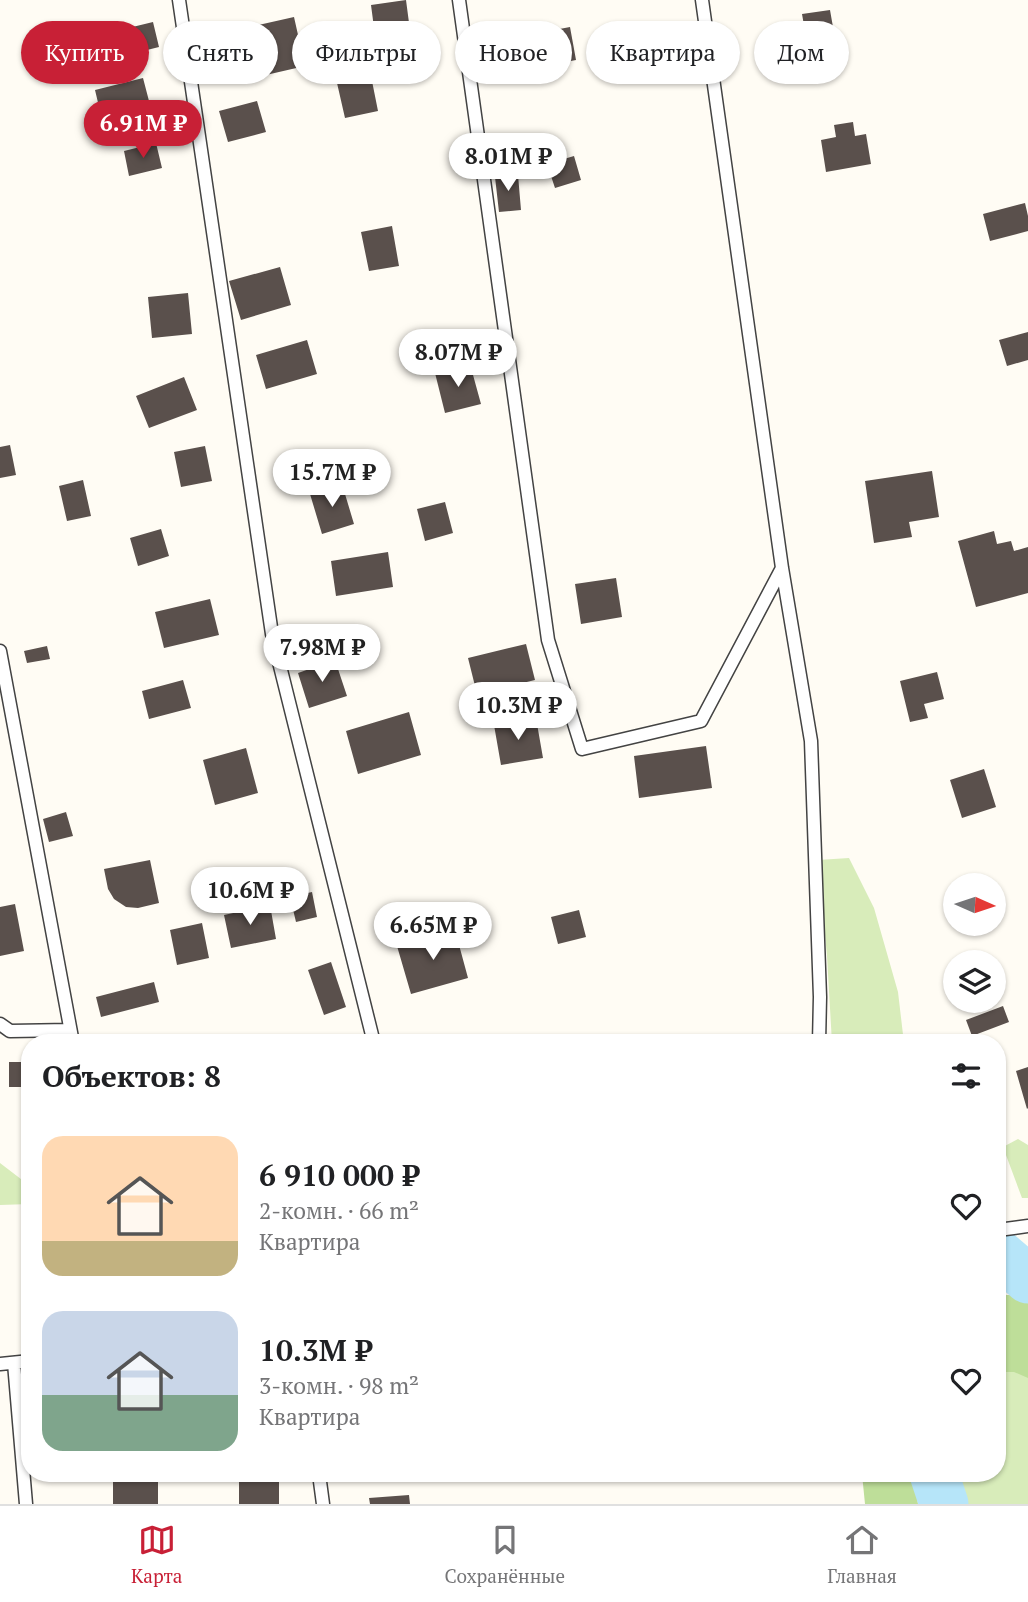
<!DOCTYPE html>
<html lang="ru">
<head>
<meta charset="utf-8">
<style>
	:root { --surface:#fff; --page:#f2f2f2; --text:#202124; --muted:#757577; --line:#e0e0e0; --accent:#c82036 }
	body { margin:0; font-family:"PT Serif",serif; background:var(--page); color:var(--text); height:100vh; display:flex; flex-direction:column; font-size:26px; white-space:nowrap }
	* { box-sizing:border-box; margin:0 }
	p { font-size:23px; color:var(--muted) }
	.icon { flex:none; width:38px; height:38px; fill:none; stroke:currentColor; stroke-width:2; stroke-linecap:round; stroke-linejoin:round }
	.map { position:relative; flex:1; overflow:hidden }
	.drawer { position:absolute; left:21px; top:1034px; width:985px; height:448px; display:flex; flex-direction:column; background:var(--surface); border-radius:28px; box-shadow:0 2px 5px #0004 }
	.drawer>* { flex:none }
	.guide { position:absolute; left:21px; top:21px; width:987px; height:63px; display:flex; gap:14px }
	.needle { width:46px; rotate:93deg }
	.tools { position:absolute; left:943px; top:873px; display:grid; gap:14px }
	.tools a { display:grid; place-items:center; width:63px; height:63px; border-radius:50%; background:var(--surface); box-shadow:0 2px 5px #0004; font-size:35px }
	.price { position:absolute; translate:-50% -60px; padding:0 16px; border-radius:24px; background:#fff; color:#222; font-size:23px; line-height:46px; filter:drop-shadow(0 2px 4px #0008) }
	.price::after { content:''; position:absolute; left:50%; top:42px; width:21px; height:16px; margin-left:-10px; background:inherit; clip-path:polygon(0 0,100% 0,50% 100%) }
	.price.on { background:var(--accent); color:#fff }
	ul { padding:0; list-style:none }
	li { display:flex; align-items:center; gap:21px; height:175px; padding:0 21px }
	li span { display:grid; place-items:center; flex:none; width:196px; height:140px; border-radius:21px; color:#555 }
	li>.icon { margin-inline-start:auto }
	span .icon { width:84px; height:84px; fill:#fffc; stroke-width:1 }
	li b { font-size:30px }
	h2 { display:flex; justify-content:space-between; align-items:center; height:84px; padding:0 21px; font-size:30px }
	.tag { padding:0 24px; border-radius:32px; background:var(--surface); box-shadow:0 2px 5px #0004; font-size:24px; line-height:63px }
	.tag.on { background:var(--accent); color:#fff }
	.dock { display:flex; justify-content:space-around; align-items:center; height:98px; border-top:2px solid var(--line); background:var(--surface); font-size:19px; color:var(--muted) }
	.dock a { display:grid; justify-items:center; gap:4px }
	.dock .on { color:var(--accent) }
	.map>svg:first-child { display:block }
	.green { fill:#d8ecba }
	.forest { fill:#bede99 }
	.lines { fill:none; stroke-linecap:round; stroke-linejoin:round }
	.river { stroke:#b6e5f9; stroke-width:49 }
	.building { fill:#5a504c }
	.lane-casing { stroke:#434343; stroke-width:15 }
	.lane { stroke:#fff; stroke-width:12 }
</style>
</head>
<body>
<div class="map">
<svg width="1028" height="1504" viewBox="0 0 1028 1504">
	<rect width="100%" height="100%" fill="#fffcf4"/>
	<path class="green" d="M849 858 874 908 898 992 904 1043H832L827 956 818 860Z
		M1018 1139 1028 1145V1198H1022L1003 1147Z
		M0 1163 30 1186V1204L0 1205Z
		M998 1348 1028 1355V1504H951L931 1474H998Z"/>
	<path class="forest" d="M998 1295H1028V1378L1014 1372H998Z
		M862 1474H914L918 1504H865Z"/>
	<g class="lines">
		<path class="river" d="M998 1253 1028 1279
			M934 1474 944 1504"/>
	</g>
	<path class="building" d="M406 0 411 38 376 43 371 5Z
		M830 10 840 67 812 71 802 14Z
		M294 17 305 66 244 80 232 31Z
		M153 22 159 47 123 56 116 31Z
		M570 27 576 60 529 69 523 36Z
		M371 76 378 111 345 118 337 83Z
		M143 78 155 124 106 136 95 90Z
		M257 101 266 132 228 142 219 111Z
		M853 122 855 136 866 134 871 164 826 172 821 140 836 137 834 125Z
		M156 143 162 168 129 176 124 151Z
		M574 156 581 180 555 188 547 164Z
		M518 175 521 210 499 212 495 177Z
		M1025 203 1028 216V231L990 241 983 214Z
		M392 226 399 266 369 271 361 232Z
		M280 267 291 305 241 320 229 281Z
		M188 293 192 334 152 338 148 297Z
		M1028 332V360L1007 366 999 340Z
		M307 340 317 374 266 389 256 355Z
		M470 364 481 404 445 413 435 373Z
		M184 377 197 410 149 428 136 396Z
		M10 445 16 475 0 478V447Z
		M205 446 212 481 181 487 174 452Z
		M932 471 939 517 909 522 912 537 874 543 865 481Z
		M83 480 91 516 67 521 59 486Z
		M342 484 354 524 322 534 310 494Z
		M445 502 453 533 425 541 417 509Z
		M161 529 169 556 138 566 130 538Z
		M994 531 997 544 1011 541 1014 551 1028 547V593L976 607 958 541Z
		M388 552 393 587 336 596 331 561Z
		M616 578 622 617 581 624 575 584Z
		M210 599 219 635 164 648 155 612Z
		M526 644 535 680 477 694 468 658Z
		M47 646 50 659 27 663 24 651Z
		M335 660 347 696 309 708 298 673Z
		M937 672 944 699 924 704 928 718 910 722 900 681Z
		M183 680 191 708 149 719 142 691Z
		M409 712 421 755 358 774 346 731Z
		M536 718 543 758 501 765 494 725Z
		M706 746 712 788 639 798 634 756Z
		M246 748 258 793 215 805 203 760Z
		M984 769 996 807 962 818 950 780Z
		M66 812 73 836 49 842 43 819Z
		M150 860 159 903 138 908 126 907 114 899 108 889 104 869Z
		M312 892 317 917 296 922 290 897Z
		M15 904 24 951 0 956V907Z
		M270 905 276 939 231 948 224 915Z
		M579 910 586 937 558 944 551 917Z
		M202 923 209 958 177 965 170 930Z
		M455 930 468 978 411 994 397 946Z
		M331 962 346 1007 324 1015 308 970Z
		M154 982 159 1002 101 1017 96 997Z
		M1003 1006 1009 1022 972 1036 966 1020Z
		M9 1062H30V1087H9Z
		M1028 1067V1108L1027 1109 1016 1071Z
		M113 1474H158V1504H113Z
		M239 1474H279V1504H239Z
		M409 1495 410 1504H370L369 1498Z"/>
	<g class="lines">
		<g class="lane-casing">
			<path id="lane" d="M179 0 272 634 374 1043
				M459 0 548 640 582 749 701 721 782 568
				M702 0 782 568 811 741 820 997 819 1043
				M0 651 73 1043
				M0 1024 10 1031 70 1030
				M998 1230 1028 1226
				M14 1363 26 1504
				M0 1364 30 1361
				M319 1474 323 1504"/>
		</g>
		<use href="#lane" class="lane"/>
	</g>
</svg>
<div class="tools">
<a><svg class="needle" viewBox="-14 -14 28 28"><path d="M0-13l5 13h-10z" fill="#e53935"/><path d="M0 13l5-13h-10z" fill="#757577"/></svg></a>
<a><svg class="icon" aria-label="layers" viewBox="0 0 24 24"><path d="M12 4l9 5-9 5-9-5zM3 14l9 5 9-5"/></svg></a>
</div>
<b class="price on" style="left:143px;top:160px">6.91M ₽</b>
<b class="price" style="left:508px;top:193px">8.01M ₽</b>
<b class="price" style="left:458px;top:389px">8.07M ₽</b>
<b class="price" style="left:332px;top:509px">15.7M ₽</b>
<b class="price" style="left:322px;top:684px">7.98M ₽</b>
<b class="price" style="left:518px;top:742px">10.3M ₽</b>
<b class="price" style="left:250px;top:927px">10.6M ₽</b>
<b class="price" style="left:433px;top:962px">6.65M ₽</b>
<div class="guide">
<a class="tag on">Купить</a>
<a class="tag">Снять</a>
<a class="tag">Фильтры</a>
<a class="tag">Новое</a>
<a class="tag">Квартира</a>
<a class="tag">Дом</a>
</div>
<section class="drawer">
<h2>Объектов: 8<svg class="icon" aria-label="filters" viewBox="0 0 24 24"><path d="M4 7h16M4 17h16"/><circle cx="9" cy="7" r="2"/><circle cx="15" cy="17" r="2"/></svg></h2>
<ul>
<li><span style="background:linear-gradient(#ffd9b3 75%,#c2b280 0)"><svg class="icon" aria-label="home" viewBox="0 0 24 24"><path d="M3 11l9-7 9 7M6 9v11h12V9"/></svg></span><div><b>6 910 000 ₽</b><p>2-комн. · 66 m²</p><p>Квартира</p></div><svg class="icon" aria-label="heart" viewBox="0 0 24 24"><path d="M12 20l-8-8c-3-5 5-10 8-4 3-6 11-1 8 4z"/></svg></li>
<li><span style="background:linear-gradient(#c9d6e8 60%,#7fa58c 0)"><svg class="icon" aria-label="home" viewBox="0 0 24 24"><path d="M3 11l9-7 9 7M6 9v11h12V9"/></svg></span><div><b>10.3M ₽</b><p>3-комн. · 98 m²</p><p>Квартира</p></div><svg class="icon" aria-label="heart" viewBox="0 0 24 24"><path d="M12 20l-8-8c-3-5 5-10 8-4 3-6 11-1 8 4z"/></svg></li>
</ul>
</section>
</div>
<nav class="dock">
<a class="on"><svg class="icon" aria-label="map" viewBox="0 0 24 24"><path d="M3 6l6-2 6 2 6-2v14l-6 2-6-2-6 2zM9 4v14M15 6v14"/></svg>Карта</a>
<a><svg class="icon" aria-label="saved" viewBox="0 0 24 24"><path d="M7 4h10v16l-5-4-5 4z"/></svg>Сохранённые</a>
<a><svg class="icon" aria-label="home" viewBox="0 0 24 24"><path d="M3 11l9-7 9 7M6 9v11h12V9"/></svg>Главная</a>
</nav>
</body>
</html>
